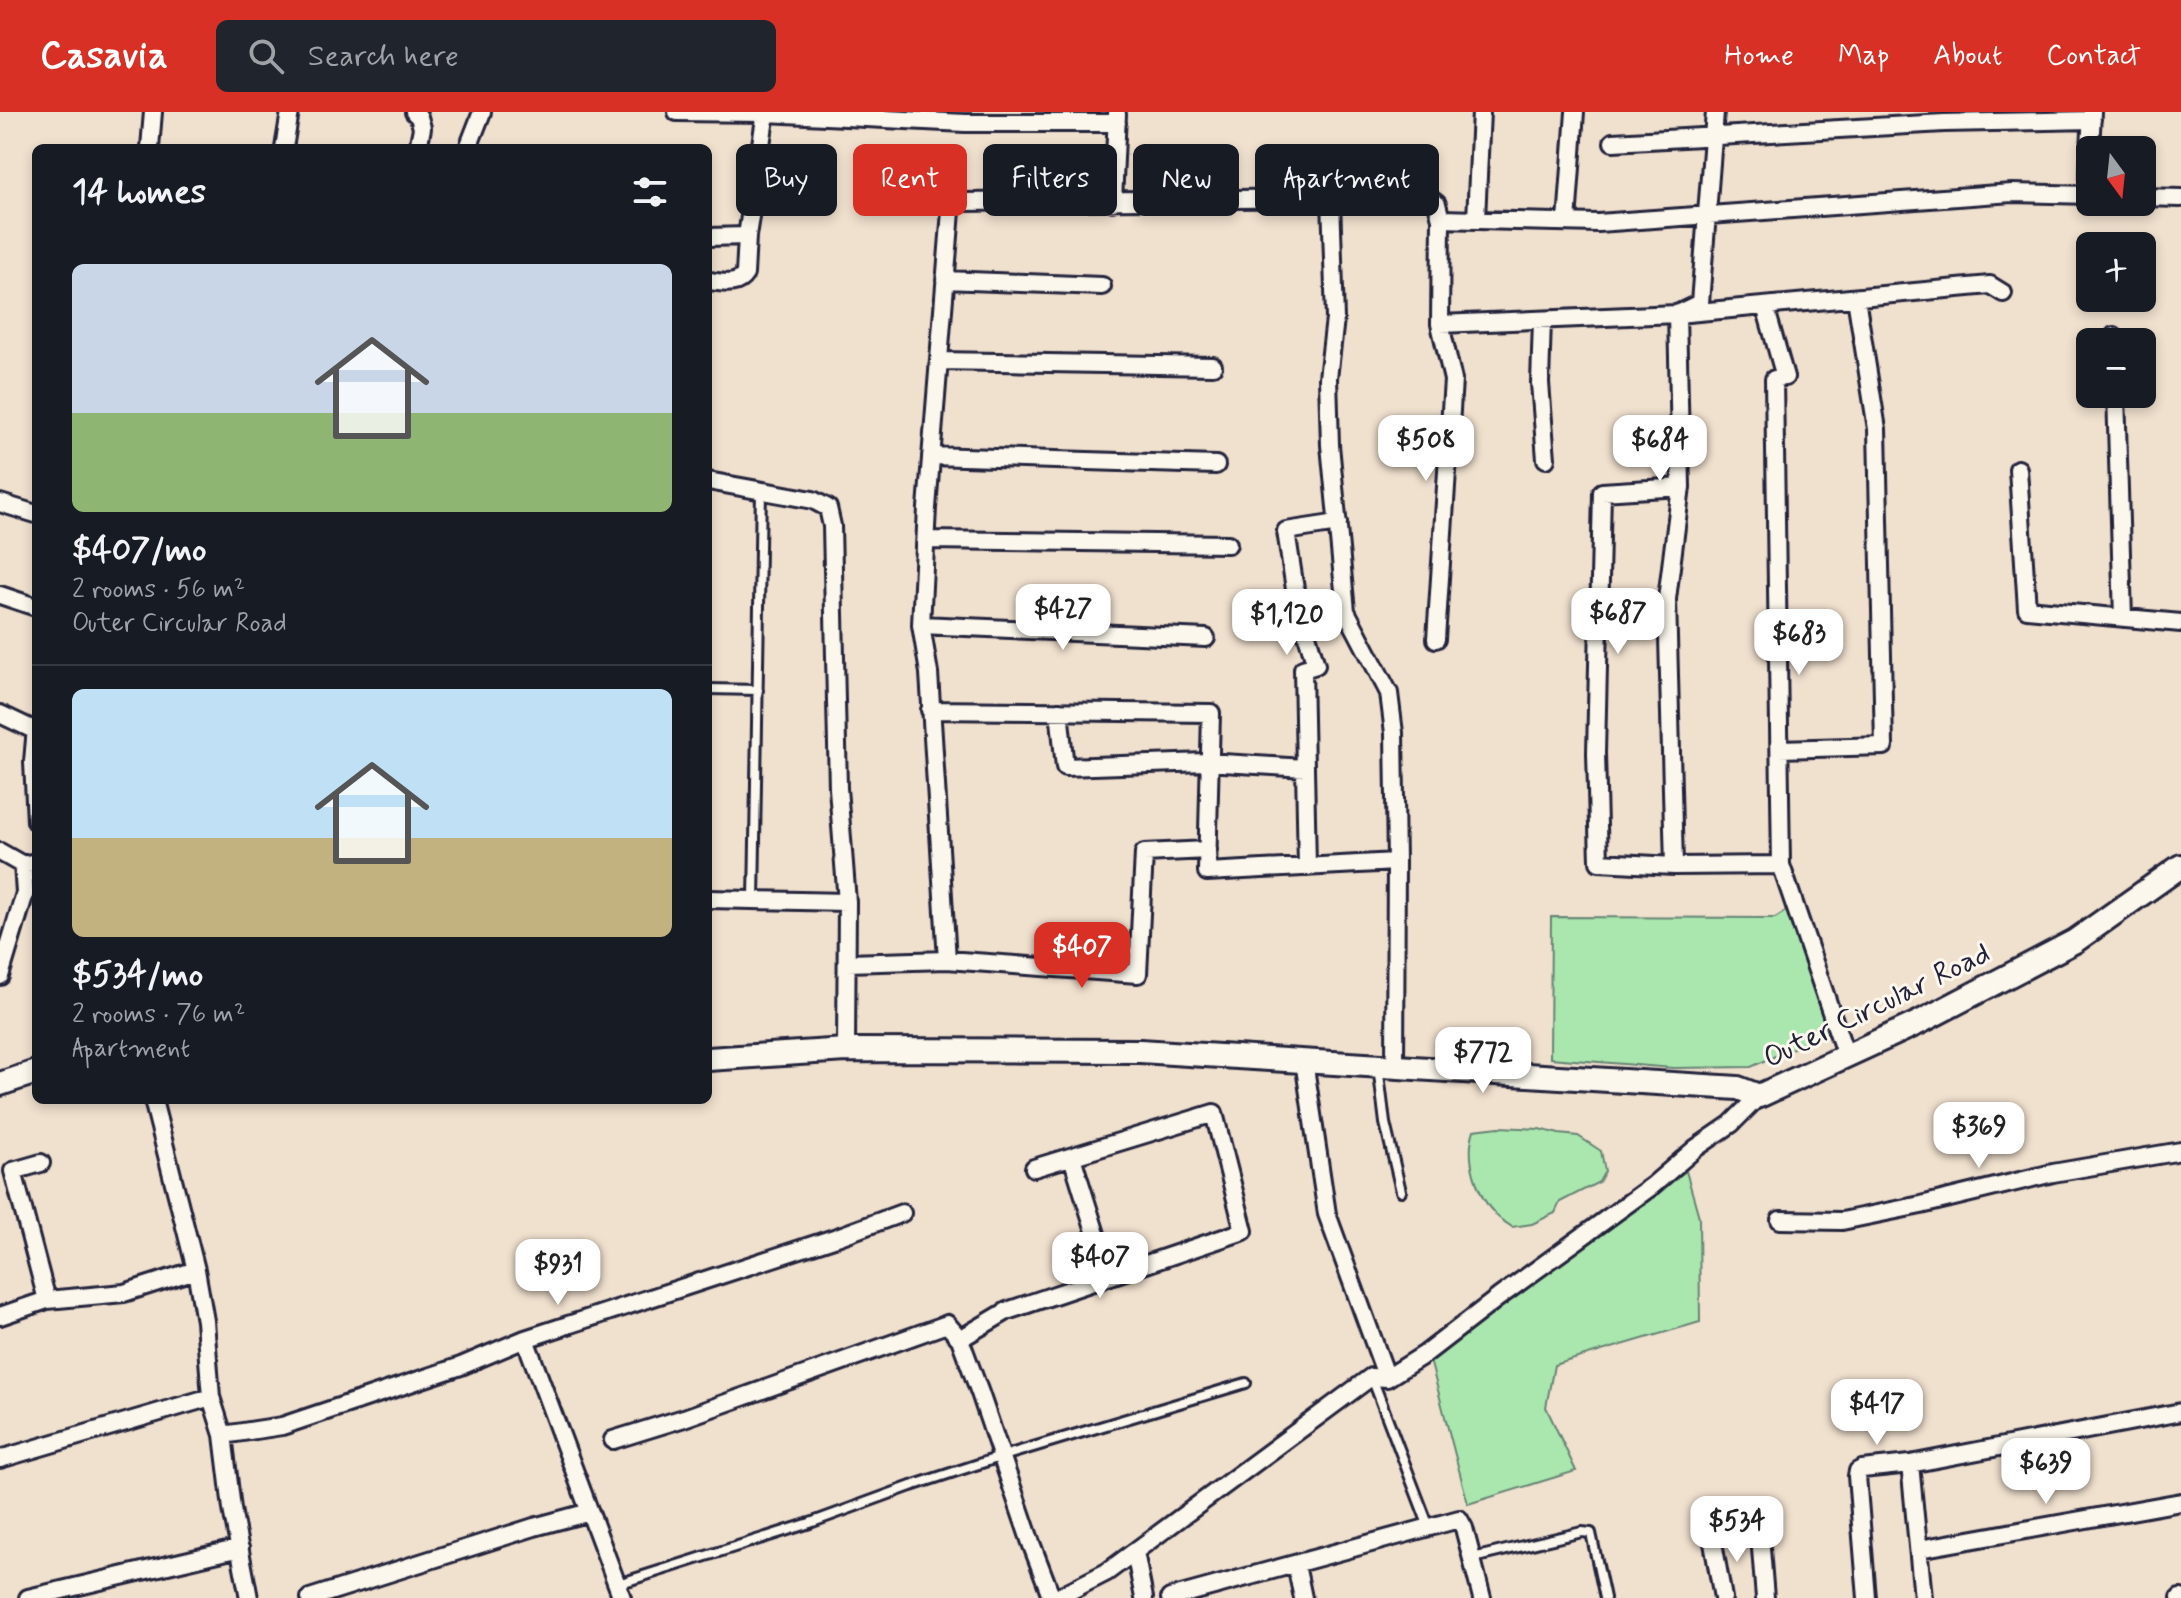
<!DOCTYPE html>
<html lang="en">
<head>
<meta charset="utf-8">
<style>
	:root { --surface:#171b24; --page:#20242c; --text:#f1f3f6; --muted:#9ea1a6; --line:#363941; --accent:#d93025 }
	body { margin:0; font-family:Mynerve,sans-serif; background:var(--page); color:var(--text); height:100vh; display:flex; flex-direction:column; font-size:30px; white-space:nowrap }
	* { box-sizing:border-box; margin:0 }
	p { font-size:26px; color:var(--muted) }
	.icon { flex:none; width:44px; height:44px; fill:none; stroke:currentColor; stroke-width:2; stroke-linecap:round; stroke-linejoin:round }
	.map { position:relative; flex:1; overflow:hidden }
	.sheet { position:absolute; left:32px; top:32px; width:680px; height:960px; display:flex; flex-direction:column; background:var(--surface); border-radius:12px; box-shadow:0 4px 12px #0003 }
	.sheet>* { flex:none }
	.banner { position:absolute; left:736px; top:32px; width:760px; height:72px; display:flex; gap:16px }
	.needle { width:52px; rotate:165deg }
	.controls { position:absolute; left:2076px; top:24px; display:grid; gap:16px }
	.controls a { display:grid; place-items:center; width:80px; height:80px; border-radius:12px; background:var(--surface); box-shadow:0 4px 12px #0003; font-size:40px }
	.price { position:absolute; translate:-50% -68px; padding:0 18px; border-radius:16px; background:#fff; color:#222; font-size:26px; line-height:52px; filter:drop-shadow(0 2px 4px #0008) }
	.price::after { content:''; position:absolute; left:50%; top:48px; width:24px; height:18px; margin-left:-12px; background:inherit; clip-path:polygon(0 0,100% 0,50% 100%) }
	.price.selected { background:var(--accent); color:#fff }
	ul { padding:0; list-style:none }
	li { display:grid; align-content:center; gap:16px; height:424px; padding:0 40px }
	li+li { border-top:2px solid var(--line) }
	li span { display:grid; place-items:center; height:248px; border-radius:12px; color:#555 }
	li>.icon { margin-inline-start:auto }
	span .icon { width:144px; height:144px; fill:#fffc; stroke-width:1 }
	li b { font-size:34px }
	h2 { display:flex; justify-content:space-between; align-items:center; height:96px; padding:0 40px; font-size:34px }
	.chip { padding:0 28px; border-radius:12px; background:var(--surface); box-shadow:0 4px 12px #0003; font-size:28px; line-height:72px }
	.chip.selected { background:var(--accent); color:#fff }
	header { display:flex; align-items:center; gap:48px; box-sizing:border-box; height:112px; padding:0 40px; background:var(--accent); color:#fff }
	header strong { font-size:38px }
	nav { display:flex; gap:44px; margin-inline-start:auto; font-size:28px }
	.search { width:560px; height:72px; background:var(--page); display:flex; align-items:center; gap:20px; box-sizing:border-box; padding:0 28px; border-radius:12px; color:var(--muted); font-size:30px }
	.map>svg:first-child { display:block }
	.green { fill:#aae7ae; stroke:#668474; stroke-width:2 }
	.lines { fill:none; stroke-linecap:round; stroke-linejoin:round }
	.service-casing { stroke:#22223b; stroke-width:14 }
	.minor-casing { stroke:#22223b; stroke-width:22 }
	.secondary-casing { stroke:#22223b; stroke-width:28 }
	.service { stroke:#fbf7ec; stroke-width:8 }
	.minor { stroke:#fbf7ec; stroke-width:16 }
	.secondary { stroke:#fbf7ec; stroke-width:22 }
	.labels { text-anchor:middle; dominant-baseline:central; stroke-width:6; stroke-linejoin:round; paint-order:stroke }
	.street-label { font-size:30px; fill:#22223b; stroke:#fbf7ec }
</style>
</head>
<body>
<header>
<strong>Casavia</strong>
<div class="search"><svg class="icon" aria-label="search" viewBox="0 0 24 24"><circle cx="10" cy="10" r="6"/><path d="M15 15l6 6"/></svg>Search here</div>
<nav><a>Home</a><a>Map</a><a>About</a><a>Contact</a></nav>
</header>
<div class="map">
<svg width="2181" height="1486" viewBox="0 0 2181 1486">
	<rect width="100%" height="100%" fill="#f0e0ce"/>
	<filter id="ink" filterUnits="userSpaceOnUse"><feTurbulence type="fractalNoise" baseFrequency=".0125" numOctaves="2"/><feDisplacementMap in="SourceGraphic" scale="16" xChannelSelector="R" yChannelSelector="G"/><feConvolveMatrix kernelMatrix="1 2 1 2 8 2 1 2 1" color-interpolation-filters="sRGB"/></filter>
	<g filter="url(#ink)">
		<path class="green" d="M1794 794 1833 918 1751 955 1673 956 1550 946 1551 805 1775 806Z
			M1499 1015 1539 1017 1559 1022 1578 1024 1601 1039 1605 1059 1599 1070 1560 1090 1555 1101 1532 1112 1512 1115C1507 1111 1500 1108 1496 1103 1476 1083 1465 1045 1474 1018Z
			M1686 1059 1699 1105 1700 1210 1554 1253 1546 1295 1576 1359 1468 1392 1430 1248Z"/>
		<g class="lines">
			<g class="service-casing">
				<path id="service" d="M708 577 758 578
					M754 788 761 378
					M1378 954 1385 1011 1401 1079
					M1372 1266 1429 1415
					M1473 1446 1582 1420 1591 1421 1605 1486
					M618 1472 810 1411 911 1374 1000 1345 1246 1271"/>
			</g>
			<g class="minor-casing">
				<path id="minor" d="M414 0 419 5 422 16 418 36
					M677 0 766 1 965 11H1117
					M1613 30 1944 11 2092 8
					M150 36 153 0
					M284 36 290 0
					M468 36 482 0
					M2090 38 2092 0
					M2088 83 2090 43
					M2142 85 2181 86
					M1331 87 1335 207 1328 266 1330 333 1346 499 1389 581 1394 621 1396 750
					M1113 90 1117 2
					M1441 107 1598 111 2012 81 2090 83
					M1476 107 1481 0
					M1567 110 1575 0
					M708 125 747 124
					M945 168 1102 174
					M708 169C722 170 737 175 745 162L747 124 766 0
					M1765 194 1785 265 1774 267 1781 753 1846 944
					M1542 208 1540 271 1546 347
					M2114 224V230
					M939 249 1213 254
					M2116 282 2123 506
					M931 344 1216 353
					M2018 357 2027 497 2181 511
					M708 369 813 388 828 396 832 414 838 676 847 790 846 938
					M1681 375 1602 380 1596 641 1599 750 1674 754 1781 753
					M0 391 36 402
					M926 428 1228 432
					M0 483 36 495
					M921 513 1206 526
					M1436 527 1453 268 1440 212
					M930 598 1211 601 1207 760 1396 750 1395 954
					M1059 599 1065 655 1206 650 1305 656
					M0 602 36 619
					M36 616 33 650 36 709
					M1780 637 1884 634 1877 317 1856 186
					M0 740 23 753 36 750
					M1674 754 1667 487 1681 375 1677 202 1700 191 1715 0
					M1307 755 1303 557 1316 553 1297 490 1286 419 1338 411
					M708 787 847 790
					M947 848 929 561 921 513 927 396 951 99 954 92 962 90 1428 85 1437 92 1441 107 1440 212 1677 202 1990 173 2003 181
					M847 851 947 848 1138 862 1144 741 1208 738
					M0 864 25 781 23 753
					M1304 949 1327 1102 1387 1266
					M153 988 196 1158 205 1209 211 1285 223 1323 232 1397 249 1486
					M1072 1045 1109 1164
					M41 1051 13 1059 47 1188
					M1780 1108 1842 1109 1921 1093 2053 1061 2181 1039
					M0 1204 47 1188 124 1181 196 1158
					M525 1227 622 1486
					M960 1227 1007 1199 1244 1119 1214 1001 1034 1056
					M223 1323 282 1314 461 1254 525 1227 837 1125 902 1101
					M613 1328 684 1306 947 1212 960 1227 980 1281 1031 1431 1052 1486
					M0 1347 211 1285
					M1910 1352 1923 1486
					M1759 1412 1765 1486
					M1712 1425 1723 1486
					M1919 1437 2181 1390
					M1135 1440 1144 1486
					M1296 1453 1303 1486
					M28 1486 240 1436
					M310 1486 534 1415 590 1400
					M1056 1486 1107 1460 1371 1265 1387 1266 1425 1242 1499 1185 1652 1074 1696 1036 1731 1012 1759 984
					M1170 1486 1459 1407 1464 1416 1482 1486
					M1867 1486 1857 1364 1858 1359 1862 1357 1910 1352 2181 1300
					M2180 1486H2181"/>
			</g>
			<g class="secondary-casing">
				<path id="secondary" d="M708 947 846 938 1140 939 1738 976 1759 984 1920 910 2075 829 2181 754
					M0 972 36 960"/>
			</g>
			<use href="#service" class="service"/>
			<use href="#minor" class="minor"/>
			<use href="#secondary" class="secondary"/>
		</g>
	</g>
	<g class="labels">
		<g class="street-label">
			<text transform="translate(1877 894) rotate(-26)">Outer Circular Road</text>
		</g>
	</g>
</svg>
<div class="controls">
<a><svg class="needle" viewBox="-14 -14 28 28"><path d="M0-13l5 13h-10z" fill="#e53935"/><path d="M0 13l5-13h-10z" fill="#9ea1a6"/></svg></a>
<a>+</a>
<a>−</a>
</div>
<b class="price" style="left:1426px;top:371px">$508</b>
<b class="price" style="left:1660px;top:371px">$684</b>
<b class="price" style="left:1063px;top:540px">$427</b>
<b class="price" style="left:1618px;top:544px">$687</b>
<b class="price" style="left:1287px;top:545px">$1,120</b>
<b class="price" style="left:1799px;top:565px">$683</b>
<b class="price selected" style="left:1082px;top:878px">$407</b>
<b class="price" style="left:1483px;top:983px">$772</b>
<b class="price" style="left:1979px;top:1058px">$369</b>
<b class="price" style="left:1100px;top:1188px">$407</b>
<b class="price" style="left:558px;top:1195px">$931</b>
<b class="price" style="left:1877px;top:1335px">$417</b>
<b class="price" style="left:2046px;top:1394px">$639</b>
<b class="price" style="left:1737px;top:1452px">$534</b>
<div class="banner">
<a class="chip">Buy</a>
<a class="chip selected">Rent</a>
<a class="chip">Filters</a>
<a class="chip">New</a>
<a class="chip">Apartment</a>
</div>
<section class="sheet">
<h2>14 homes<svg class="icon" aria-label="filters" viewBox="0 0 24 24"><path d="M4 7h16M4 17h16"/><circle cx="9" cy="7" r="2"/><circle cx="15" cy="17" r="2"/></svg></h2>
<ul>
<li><span style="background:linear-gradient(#c9d6e8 60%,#8fb573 0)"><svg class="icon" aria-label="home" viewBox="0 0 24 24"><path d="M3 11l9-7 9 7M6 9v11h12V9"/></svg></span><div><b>$407/mo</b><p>2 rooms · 56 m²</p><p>Outer Circular Road</p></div></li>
<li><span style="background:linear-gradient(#bfe0f5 60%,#c2b280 0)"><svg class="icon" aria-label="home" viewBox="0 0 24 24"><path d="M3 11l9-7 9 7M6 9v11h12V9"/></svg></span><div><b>$534/mo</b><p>2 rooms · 76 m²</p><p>Apartment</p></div></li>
</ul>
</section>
</div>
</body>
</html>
